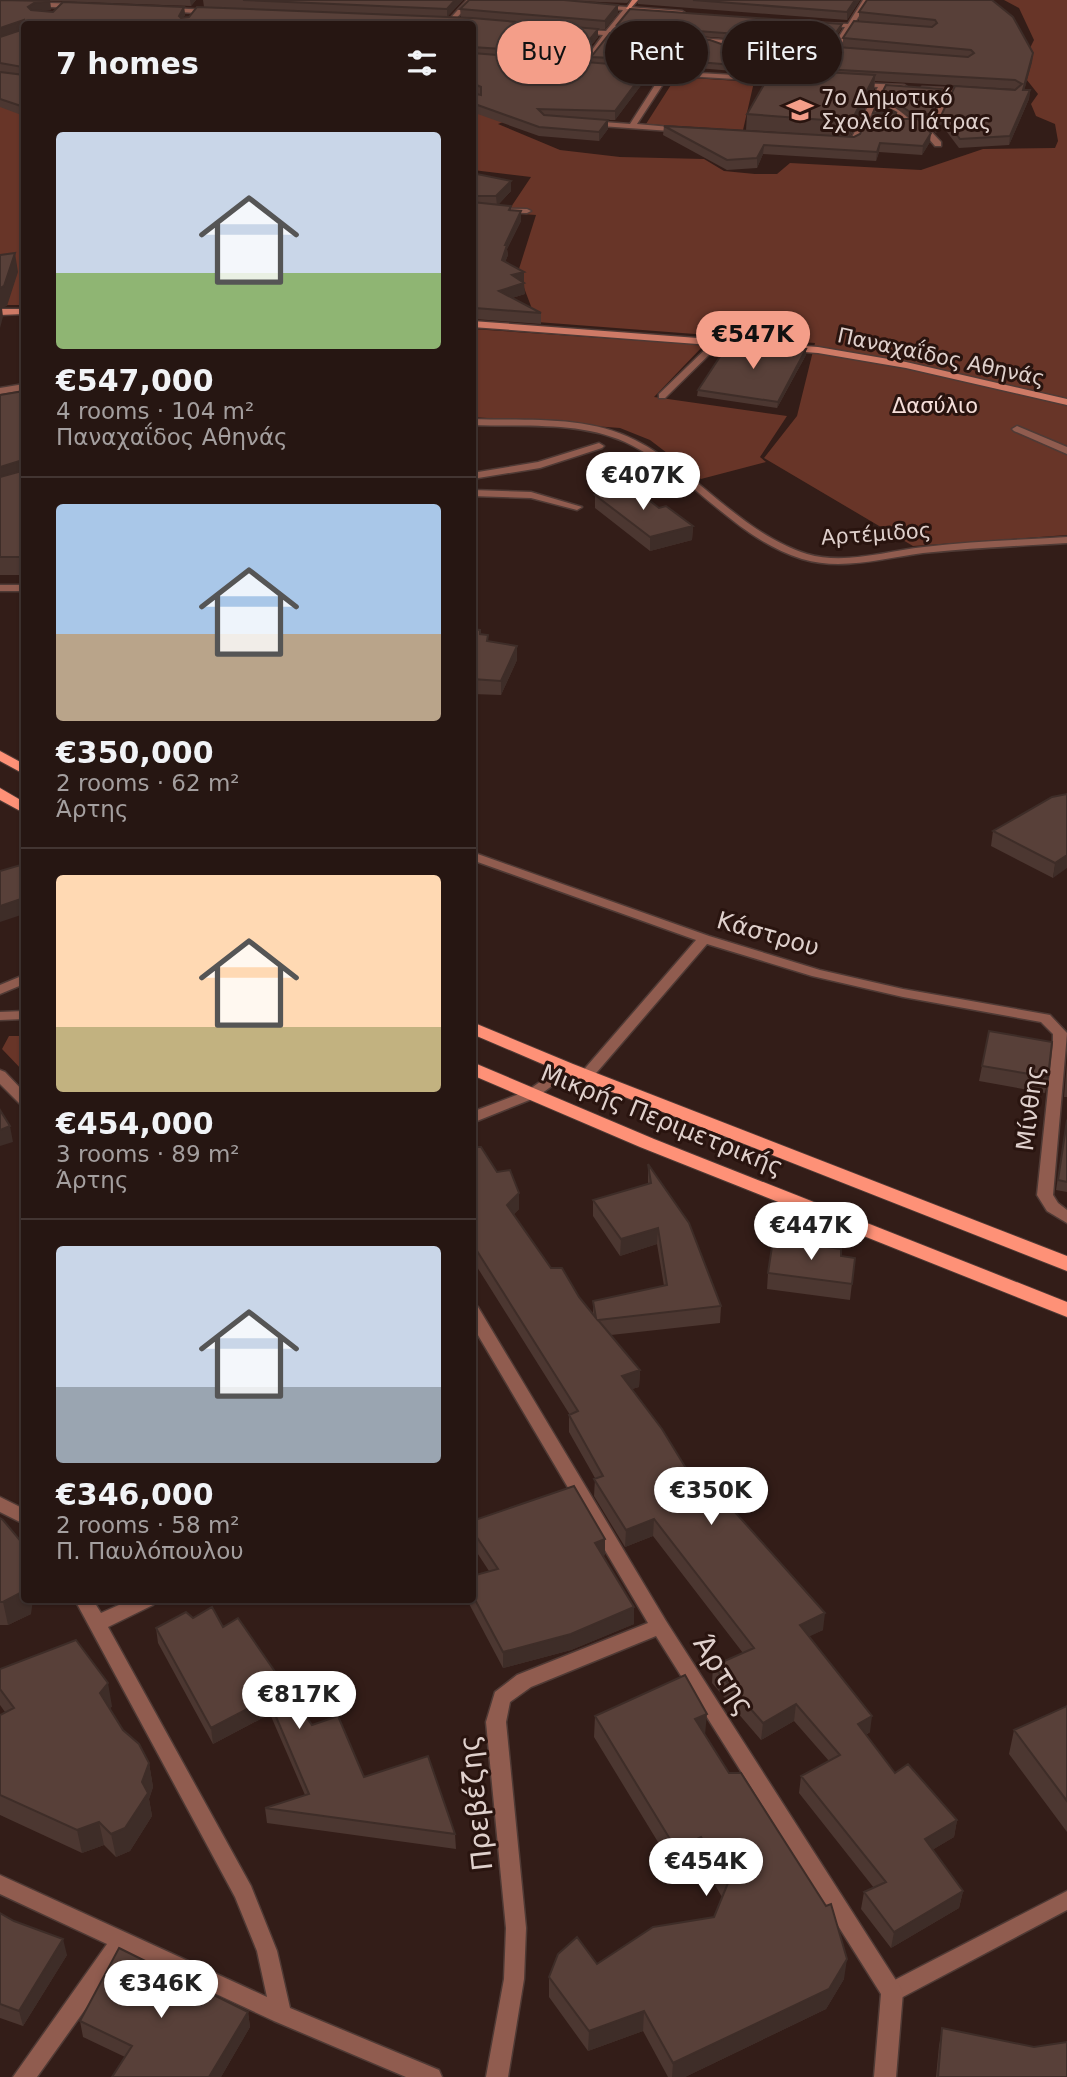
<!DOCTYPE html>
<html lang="en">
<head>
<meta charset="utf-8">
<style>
	:root { --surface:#261612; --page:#322320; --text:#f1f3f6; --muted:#a49f9f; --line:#423532; --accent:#f49e89 }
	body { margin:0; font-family:"DejaVu Sans",sans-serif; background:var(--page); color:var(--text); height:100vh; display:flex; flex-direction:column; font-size:26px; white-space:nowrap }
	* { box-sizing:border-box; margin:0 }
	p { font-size:23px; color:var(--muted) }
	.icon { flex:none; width:38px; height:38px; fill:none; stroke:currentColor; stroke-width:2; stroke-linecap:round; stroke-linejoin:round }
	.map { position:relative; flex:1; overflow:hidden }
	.drawer { position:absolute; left:21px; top:21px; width:455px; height:1582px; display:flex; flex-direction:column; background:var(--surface); border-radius:7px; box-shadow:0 2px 5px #0004,0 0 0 2px var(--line) }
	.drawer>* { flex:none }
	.guide { position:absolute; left:497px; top:21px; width:464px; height:63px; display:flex; gap:14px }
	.price { position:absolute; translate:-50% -60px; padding:0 16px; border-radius:24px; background:#fff; color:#222; font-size:23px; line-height:46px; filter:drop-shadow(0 2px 4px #0008) }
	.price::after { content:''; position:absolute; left:50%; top:42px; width:21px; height:16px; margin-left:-10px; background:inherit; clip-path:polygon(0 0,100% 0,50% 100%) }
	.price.current { background:var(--accent); color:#111 }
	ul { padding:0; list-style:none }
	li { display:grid; align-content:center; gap:14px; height:371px; padding:0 35px }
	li+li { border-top:2px solid var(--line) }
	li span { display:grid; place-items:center; height:217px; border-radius:7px; color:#555 }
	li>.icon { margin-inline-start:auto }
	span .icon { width:126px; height:126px; fill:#fffc; stroke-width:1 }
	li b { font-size:30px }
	h2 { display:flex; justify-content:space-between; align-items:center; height:84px; padding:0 35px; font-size:30px }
	.pill { padding:0 24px; border-radius:32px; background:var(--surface); box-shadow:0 2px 5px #0004,0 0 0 2px var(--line); font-size:24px; line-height:63px }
	.pill.current { background:var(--accent); color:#111 }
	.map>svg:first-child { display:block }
	.green { fill:#683528 }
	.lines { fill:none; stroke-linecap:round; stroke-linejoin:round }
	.lane-casing { stroke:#4f3a35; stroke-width:3 }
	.street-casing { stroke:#4f3a35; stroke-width:3 }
	.secondary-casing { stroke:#4f3a35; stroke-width:3 }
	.primary-casing { stroke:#4f3a35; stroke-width:2 }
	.lane { fill:#905c4f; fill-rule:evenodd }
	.street { fill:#905c4f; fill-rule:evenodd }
	.secondary { fill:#ce7a66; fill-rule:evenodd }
	.primary { fill:#fe9177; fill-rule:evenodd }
	.wall { fill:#4c3731 }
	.shaded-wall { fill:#3e2d28 }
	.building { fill:#584039; stroke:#3e2d28; stroke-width:2 }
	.labels { text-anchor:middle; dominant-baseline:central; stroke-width:6; stroke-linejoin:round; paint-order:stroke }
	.far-poi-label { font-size:21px; fill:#dfd0cc; stroke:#29140f; text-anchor:start }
	.far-street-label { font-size:21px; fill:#dfd0cc; stroke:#29140f }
	.far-park-label { font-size:21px; fill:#f5ded9; stroke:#29140f }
	.street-label { font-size:24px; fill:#dfd0cc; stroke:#29140f }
	.near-street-label { font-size:28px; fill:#dfd0cc; stroke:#29140f }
</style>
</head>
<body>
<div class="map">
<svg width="1067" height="2077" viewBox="0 0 1067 2077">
	<rect width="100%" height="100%" fill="#331d18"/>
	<path class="green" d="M1004 0H1067V535L913 546 764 458 797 416 815 343 537 322 518 272 536 215 507 213 531 177 473 170V102L540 107 498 124 560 150 620 157 704 159 724 171 755 174H777L790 163 921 170 983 149 1055 148 1058 141 1055 124 1036 116 1031 104 1038 94 1019 70 1034 40 1019 8Z
		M676 77 754 82 743 130 646 124Z
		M0 98 24 105V305H0Z
		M472 329 704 345 654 397 787 416 760 457 766 462 701 479 650 440 620 428 473 417Z
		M9 1036H24V1072L2 1049Z"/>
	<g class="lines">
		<g class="lane-casing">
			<path id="lane" d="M871 99C888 101 903 112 914 124L907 126 895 114 871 103Z
				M1017 426 1067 447V454L1014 431 1012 429Z
				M599 443 604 446 602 448 540 468 472 479V473L538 462Z
				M472 490 531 492 582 507 577 510 531 498 472 496Z
				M24 975V984L0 994V985Z
				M1067 1891V1910L899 1999 892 2002 885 1999 881 1992 885 1985Z"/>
		</g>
		<g class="street-casing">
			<path id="street" d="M467 0H473L451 24H445Z
				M863 0H869L854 24 873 27 870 29 851 28 838 49 857 51V53L836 52 816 82 806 79V77L813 78 829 52 809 50 807 47 832 48 845 27 824 26 822 23 848 24Z
				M0 1 76 4 79 6 76 8 0 5Z
				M599 5 682 11 685 13 682 15 629 10 613 32 630 34V36L610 35 583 68H579L603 35 582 33 580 30 606 31 623 10 601 8Z
				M166 8 212 10 215 12 212 14 164 11Z
				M697 38 753 42 756 44 753 46 695 41Z
				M629 69 785 78 788 80 785 82 669 75 637 124 681 128 685 130 684 132 587 125V121H590L630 124 662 74 631 72Z
				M856 83 904 85 907 87 904 89 885 88 857 142 853 144 841 141 851 139 878 87 858 86Z
				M922 87 970 89 974 91 970 93 953 92 937 126H926L941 142V146H935L918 126 901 124 905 122H931L946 92 924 90Z
				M472 208 527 209 531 211 527 213 472 212Z
				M716 339 723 341 665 398H659V394Z
				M24 384V390L0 394V388Z
				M472 419C526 421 586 415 635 440 697 471 740 533 807 554 845 565 886 551 924 547 971 541 1019 540 1067 537V543C1019 546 971 548 923 553 884 558 842 571 802 559 732 537 690 472 625 442 578 421 523 427 472 425Z
				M0 585H24V591H0Z
				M472 852 709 936 820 970 903 989 1050 1015 1067 1033 1053 1195 1058 1203 1067 1210V1223L1047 1211 1037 1195 1053 1043V1034L1041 1022 903 997 812 976 707 944 591 1079H581L579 1076 581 1073 696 940 472 860Z
				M24 1011V1019L0 1020V1012Z
				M567 1063 572 1065 574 1068 572 1071 537 1097 472 1123V1112L527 1091Z
				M0 1070 5 1072 24 1092V1105L19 1103 0 1084Z
				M472 1305 478 1307 666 1621 899 1985 903 1992 896 2077H874L881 1994 656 1636 531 1687 510 1702 506 1722 526 1928 524 1979 508 2077H486L504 1979 506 1928 486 1722 495 1692 517 1675 648 1623 472 1325Z
				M0 1497 24 1509V1524L0 1512Z
				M75 1600H93L101 1613 130 1600H156L153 1605 108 1627 251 1886 277 1951 290 2008 439 2070 442 2077H406L274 2021 126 1952 37 2077H13L107 1944 0 1894V1875L267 1997 257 1951 235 1897Z"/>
		</g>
		<g class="secondary-casing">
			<path id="secondary" d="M632 0H638L630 9H626Z
				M0 309H24V314L0 315Z
				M472 321 818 347 906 362 1067 399V405L906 368 818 353 472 327Z"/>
		</g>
		<g class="primary-casing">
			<path id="primary" d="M0 751 24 764V774L0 761Z
				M0 788 24 802V813L0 800Z
				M472 1022 573 1064 1067 1256V1271L561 1072 472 1034Z
				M472 1062 654 1139 1067 1302V1317L640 1147 472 1075Z"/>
		</g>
		<use href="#lane" class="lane"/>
		<use href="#street" class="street"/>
		<use href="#secondary" class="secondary"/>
		<use href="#primary" class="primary"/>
	</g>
	<path class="wall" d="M0 0 50 1 51 10 39 11 53 12 184 7 185 15 183 18 408 16 204 7 203 0H463L447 17 461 18 460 9 469 0H630L627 3 573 1 618 5V13L605 29H598V37L578 62 591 63V57L610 33 804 71 796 67 734 48V40L824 55 814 71 823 72V69L885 51 843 47V38L888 24 859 21V12L992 0 1033 53 1032 62 1024 90H1030L1029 99 1009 145 959 148 941 124 936 133 932 129 933 119 940 118 955 86 1014 89 875 81 874 90 850 137 930 142 922 155 879 152 876 161 763 154 757 168 727 170 663 135 664 126 838 136 746 130 747 114 770 74 697 68 597 63 648 67V76L615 120H608V129L599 141 539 136 472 112V93L477 94 472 92V24H24V116L0 107V72L15 74 0 72Z
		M22 0H196L191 6Z
		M638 0H860L847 20 638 4Z
		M617 25 841 29 830 46 617 30Z
		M942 89V94L929 119H913L882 99V93Z
		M873 113H897L896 119 872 118Z
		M472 173 511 191 498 205 511 206V211H521V221L507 249 508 255 505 262 524 282 523 283 525 294 512 298 541 313V324L475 319 472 317Z
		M806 355 777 408 697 396 698 390Z
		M24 391V575H0V395Z
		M595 495 659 508 693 526 692 540 650 551 595 508Z
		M472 629 480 634 488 635V641L517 646V660L501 695 472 694Z
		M1067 794 1053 878 991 846 993 831Z
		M1067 1063V1097H1064Z
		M982 1066 1048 1077 1045 1093 979 1081Z
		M1067 1118V1192L1056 1190Z
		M472 1147 519 1193V1209L513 1215 551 1268 593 1314V1301L664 1286 657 1244 620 1256 593 1216V1200L648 1184V1164L721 1306 720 1323 611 1335 640 1370 639 1387 632 1389 711 1509 823 1630 809 1636 870 1732 866 1735 895 1773 957 1820 954 1837 932 1850 963 1891 959 1908 891 1948 861 1909 864 1892 874 1888 799 1793 801 1776 829 1761 794 1721 761 1740 712 1683 713 1666 743 1653 653 1536 625 1547 594 1496 595 1478 569 1432V1415H570L472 1259Z
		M841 1256 855 1258 850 1300 767 1289 768 1273Z
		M0 1518 31 1614 8 1625H0Z
		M472 1521 605 1539V1555L603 1556 634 1624 571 1650 503 1668 467 1600H472V1576L489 1571 472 1545Z
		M193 1618 223 1627 312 1725 364 1777 455 1834 456 1849 267 1823 265 1808 305 1795 270 1714 213 1744 158 1643 156 1628Z
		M0 1669 112 1706 110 1709 123 1730 149 1763 153 1787 149 1799 152 1816 130 1851 116 1857 104 1845 82 1853 0 1815V1715L5 1712 0 1705Z
		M1067 1706V1832L1009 1754 1014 1730Z
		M595 1716 705 1735 844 1979 826 2009 685 2077H668L643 2031 588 2051 549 1997V1977L597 1964 714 1917 722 1897 699 1858 675 1870 594 1737Z
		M0 1913 67 1955 23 2026 0 2018Z
		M248 2012 250 2027 221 2077H112L125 2057 83 2037 80 2021Z
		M942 2028 1034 2047 1067 2077H936L939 2046Z"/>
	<path class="shaded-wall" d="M190 0H196L191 6Z
		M455 0H463L447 17V9Z
		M855 0H860L847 20V12Z
		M50 1 51 10 35 11 29 16 28 7 34 3Z
		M618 5V13L605 29V21Z
		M184 7 185 15 179 24V16Z
		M24 20V29L0 37V28Z
		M842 24 841 29 830 46V41Z
		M598 29V37L578 62V54Z
		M825 47 824 55 812 75 813 66Z
		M1033 53 1032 62 1022 99 1023 90Z
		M648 67V76L615 120V111Z
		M875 75 874 90 849 137 851 122Z
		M942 89V94L929 119 930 114Z
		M1030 90 1029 99 1009 145 1010 136Z
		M942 115 941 124 936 133 937 124Z
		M608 120V129L599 141V132Z
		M931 133 930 142 922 155 923 146Z
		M880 143 879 152 876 161 877 152Z
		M764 145 763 154 757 168V158Z
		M511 181V191L497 206 496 196Z
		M521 211V221L507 249 508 255 502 270V260L505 245Z
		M15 253 18 272 7 306 2 308 3 317 0 328V288Z
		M524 272V282L512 285V275Z
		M524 283 525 294 499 302V291Z
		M806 349V355L777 408 778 402Z
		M23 460 24 471 0 485V467Z
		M693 526 692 540 650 551V537Z
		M517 646V660L501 695V681Z
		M1067 855V868L1053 878 1055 863Z
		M24 898V914L0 922V906Z
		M10 1126 13 1142 0 1146V1130Z
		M519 1193V1209L507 1222V1205Z
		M658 1228 657 1244 620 1256 621 1239Z
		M640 1370 639 1387 621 1392 622 1376Z
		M654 1519 653 1536 625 1547 626 1530Z
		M605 1539V1555L595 1559V1543Z
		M24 1591V1600H33L31 1614 8 1625 3 1602Z
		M634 1607V1624L571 1650 503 1668V1652Z
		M825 1613 823 1630 798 1642 800 1625Z
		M108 1683 112 1706 105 1717 100 1693Z
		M268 1698 270 1714 213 1744 211 1728Z
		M796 1704 794 1721 761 1740 763 1723Z
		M707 1714 705 1735 695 1719Z
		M872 1716 870 1732 856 1741 858 1724Z
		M149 1763 153 1787 149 1799 152 1816 130 1851 116 1857 111 1834 142 1782Z
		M957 1820 954 1837 922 1856 925 1839Z
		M99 1822 104 1845 82 1853 77 1830Z
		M701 1837 699 1858 675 1870 676 1849Z
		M963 1891 959 1908 891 1948 894 1932Z
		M63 1939 67 1955 23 2026 19 2011Z
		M847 1959 844 1979 826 2009 685 2077H672L673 2063Z
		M644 2011 643 2031 588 2051 589 2031Z
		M248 2012 250 2027 221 2077H209Z"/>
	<path class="building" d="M0 0 50 1 34 3 28 7 31 10 53 12 63 2 184 7 179 16 181 18 189 17 197 7 472 18 598 29 578 54 472 47V24H24V75L23 67 0 63V37L24 29V20L0 28Z
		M243 0H455L447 9Z
		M469 0H564L618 5 605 21 460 9Z
		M693 0H855L847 12Z
		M867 0H992L1013 17 1033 53 1023 90H1030L1010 136 960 139 942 115 937 124 933 119 940 118 955 86 1015 90 1022 84 1015 80 823 69 837 47 968 57 974 53 971 50 843 38 854 21 932 27 937 23 935 20 859 12Z
		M630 9 842 24 830 41 617 25Z
		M610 33 710 40 794 70 698 62 591 57Z
		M734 40 825 47 813 66 797 59Z
		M472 53 648 67 615 111 538 109 544 115 608 120 599 132 539 127 472 103V93L481 95V87L472 83Z
		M773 69 875 75 851 122 747 114Z
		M0 72 24 75V107L0 99Z
		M886 85 942 89 930 114H913L882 93Z
		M877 103 897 113H873Z
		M867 119H918L931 133 923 146 880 143 877 152 764 145 757 158 727 160 664 126 854 137 860 134Z
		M472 173 511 181 496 196H472Z
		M472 202 511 206 509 210 521 211 505 245H507L502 260 524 272 512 275 524 283 499 291 541 313 475 308 472 307Z
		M15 253 4 286 0 288V255Z
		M729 343 806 349 778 402 698 390Z
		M24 391V557H0V477L22 471 23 460 0 467V395Z
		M631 486 659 508 666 506 693 526 650 537 595 495Z
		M472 629 480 630V634L488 635 487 641 517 646 501 681 472 679Z
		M1067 794V855L1055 863 993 831 1052 797Z
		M24 864V898L0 906V871Z
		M989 1031 1052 1042 1048 1077 982 1066Z
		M0 1110 10 1126 0 1130Z
		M1067 1120V1182L1058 1180Z
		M472 1147H481L497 1172 510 1170 519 1193 507 1205 551 1268H562L579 1297 596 1318 593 1301 667 1285 658 1228 621 1239 593 1200 651 1183 648 1164 689 1223 721 1306 598 1320 640 1370 622 1376 662 1429 711 1509 726 1502 825 1613 800 1625 872 1716 858 1724 895 1773 908 1764 957 1820 925 1839 963 1891 894 1932 864 1892 886 1882 801 1776 840 1755 796 1704 763 1723 713 1666 754 1648 654 1519 626 1530 594 1479 603 1476 569 1415 578 1411 472 1243Z
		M773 1240 841 1249V1256L855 1258 852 1284 768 1273Z
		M574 1486 605 1539 595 1543 634 1607 571 1634 503 1652 472 1594V1576L498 1569 472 1530V1521Z
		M0 1518 3 1520 24 1545V1591L3 1602H0Z
		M212 1607 223 1627 238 1618 312 1725 338 1716 364 1777 428 1756 455 1834 265 1808 309 1794 268 1698 211 1728 156 1628 186 1612 193 1618Z
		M76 1640 108 1683 100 1693 123 1730 139 1744 149 1763 142 1782 148 1793 125 1828 111 1834 99 1822 77 1830 0 1795V1715L14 1708 0 1689V1669Z
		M685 1675 707 1714 695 1719 729 1773H741L826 1906 831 1904 847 1959 829 1989 673 2063 644 2011 589 2031 549 1977 558 1954 577 1937 597 1964 653 1927 714 1917 728 1883 701 1837 676 1849 595 1716Z
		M1067 1706V1801L1014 1730Z
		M0 1913 14 1921 63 1939 19 2011 0 2004Z
		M119 1948 248 2012 209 2077H112L132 2046 80 2021Z
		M942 2028 1034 2047 1067 2042V2077H938Z"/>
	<defs>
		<g id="school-bare" transform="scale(2.1)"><path d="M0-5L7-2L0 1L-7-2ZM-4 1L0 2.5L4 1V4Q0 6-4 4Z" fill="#f49e89" stroke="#29140f" stroke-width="2.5" paint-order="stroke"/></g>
	</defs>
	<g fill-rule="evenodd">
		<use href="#school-bare" x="800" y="110"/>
	</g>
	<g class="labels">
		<g class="far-poi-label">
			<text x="821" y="98">7ο Δημοτικό<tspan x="821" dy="24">Σχολείο Πάτρας</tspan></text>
		</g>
		<g class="far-street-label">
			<text transform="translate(941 357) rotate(12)">Παναχαΐδος Αθηνάς</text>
			<text transform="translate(876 534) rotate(-4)">Αρτέμιδος</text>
		</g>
		<g class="far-park-label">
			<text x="935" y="406">Δασύλιο</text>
		</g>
		<g class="street-label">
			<text transform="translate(768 934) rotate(16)">Κάστρου</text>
			<text transform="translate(1030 1108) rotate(-83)">Μίνθης</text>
			<text transform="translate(662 1120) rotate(22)">Μικρής Περιμετρικής</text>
		</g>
		<g class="near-street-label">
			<text transform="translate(724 1675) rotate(58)">Άρτης</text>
			<text transform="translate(476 1803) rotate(-96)">Πρεβέζης</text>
		</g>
	</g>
</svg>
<b class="price current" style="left:753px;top:371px">€547K</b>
<b class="price" style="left:643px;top:512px">€407K</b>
<b class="price" style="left:811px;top:1262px">€447K</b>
<b class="price" style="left:711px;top:1527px">€350K</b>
<b class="price" style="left:299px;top:1731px">€817K</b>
<b class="price" style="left:706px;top:1898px">€454K</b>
<b class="price" style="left:161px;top:2020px">€346K</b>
<div class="guide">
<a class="pill current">Buy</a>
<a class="pill">Rent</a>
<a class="pill">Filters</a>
</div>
<section class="drawer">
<h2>7 homes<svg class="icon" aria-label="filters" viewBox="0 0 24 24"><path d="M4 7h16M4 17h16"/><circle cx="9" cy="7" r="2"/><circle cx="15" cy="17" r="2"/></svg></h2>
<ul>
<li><span style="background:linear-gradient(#c9d6e8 65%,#8fb573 0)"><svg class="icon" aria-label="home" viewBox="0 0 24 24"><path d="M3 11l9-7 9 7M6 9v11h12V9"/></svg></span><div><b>€547,000</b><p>4 rooms · 104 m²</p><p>Παναχαΐδος Αθηνάς</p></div></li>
<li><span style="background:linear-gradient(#a9c7e8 60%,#b9a48a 0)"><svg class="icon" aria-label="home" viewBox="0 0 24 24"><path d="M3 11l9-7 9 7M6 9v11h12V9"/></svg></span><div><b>€350,000</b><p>2 rooms · 62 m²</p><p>Άρτης</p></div></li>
<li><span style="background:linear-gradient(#ffd9b3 70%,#c2b280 0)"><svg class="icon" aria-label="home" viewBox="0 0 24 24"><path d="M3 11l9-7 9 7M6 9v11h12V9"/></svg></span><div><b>€454,000</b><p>3 rooms · 89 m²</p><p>Άρτης</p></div></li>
<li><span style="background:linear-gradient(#c9d6e8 65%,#9aa5b1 0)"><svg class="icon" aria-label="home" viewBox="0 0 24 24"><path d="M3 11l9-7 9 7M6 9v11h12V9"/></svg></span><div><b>€346,000</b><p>2 rooms · 58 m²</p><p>Π. Παυλόπουλου</p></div></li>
</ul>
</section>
</div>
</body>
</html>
